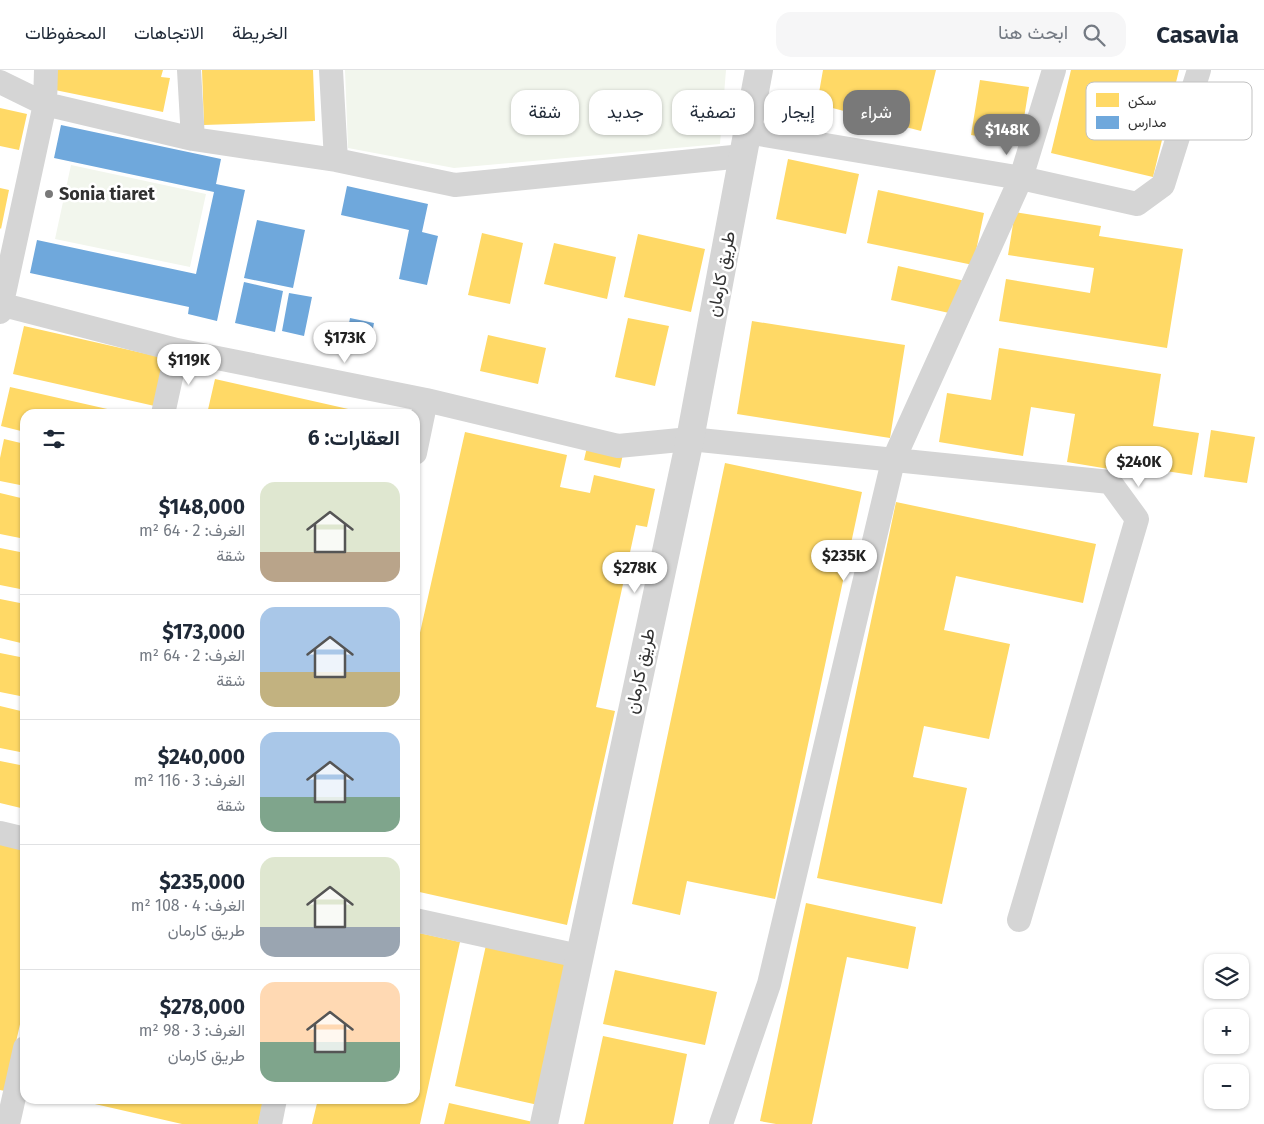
<!DOCTYPE html>
<html lang="ar">
<head>
<meta charset="utf-8">
<style>
	:root { --surface:#fff; --page:#f6f6f7; --text:#1f2937; --muted:#747a83; --line:#e0e1e3; --accent:#797979 }
	body { margin:0; font-family:"Fira Sans",Vazirmatn,sans-serif; background:var(--page); color:var(--text); direction:rtl; height:100vh; display:flex; flex-direction:column; font-size:19px; white-space:nowrap }
	* { box-sizing:border-box; margin:0 }
	p { font-size:16px; color:var(--muted) }
	.icon { flex:none; width:28px; height:28px; fill:none; stroke:currentColor; stroke-width:2; stroke-linecap:round; stroke-linejoin:round }
	.map { position:relative; flex:1; overflow:hidden; direction:ltr }
	.details { position:absolute; left:20px; top:339px; width:400px; height:695px; display:flex; flex-direction:column; background:var(--surface); border-radius:15px; box-shadow:0 1px 4px #0004; direction:rtl }
	.details>* { flex:none }
	.banner { position:absolute; left:435px; top:20px; width:475px; height:45px; direction:rtl; display:flex; gap:10px }
	.fabs { position:absolute; left:1204px; top:884px; display:grid; gap:10px }
	.fabs a { display:grid; place-items:center; width:45px; height:45px; border-radius:10px; background:var(--surface); box-shadow:0 1px 4px #0004; font-size:25px }
	.price { position:absolute; translate:-50% -42px; padding:0 11px; border-radius:18px; background:#fff; color:#222; font-size:16px; line-height:32px; filter:drop-shadow(0 1px 2px #0008) }
	.price::after { content:''; position:absolute; left:50%; top:30px; width:15px; height:11px; margin-left:-8px; background:inherit; clip-path:polygon(0 0,100% 0,50% 100%) }
	.price.active { background:var(--accent); color:#fff }
	ul { padding:0; list-style:none }
	li { display:flex; align-items:center; gap:15px; height:125px; padding:0 20px }
	li+li { border-top:1px solid var(--line) }
	li span { display:grid; place-items:center; flex:none; width:140px; height:100px; border-radius:15px; color:#555 }
	li>.icon { margin-inline-start:auto }
	span .icon { width:60px; height:60px; fill:#fffc; stroke-width:1 }
	li b { font-size:21px }
	h2 { display:flex; justify-content:space-between; align-items:center; height:60px; padding:0 20px; font-size:21px }
	.chip { padding:0 18px; border-radius:15px; background:var(--surface); box-shadow:0 1px 4px #0004; font-size:18px; line-height:45px }
	.chip.active { background:var(--accent); color:#fff }
	header { display:flex; align-items:center; gap:30px; box-sizing:border-box; height:70px; padding:0 25px; background:var(--surface); border-bottom:1px solid var(--line) }
	header strong { font-size:24px }
	nav { display:flex; gap:28px; margin-inline-start:auto; font-size:18px }
	.search { width:350px; height:45px; background:var(--page); display:flex; align-items:center; gap:12px; box-sizing:border-box; padding:0 18px; border-radius:15px; color:var(--muted); font-size:19px }
	.map>svg:first-child { display:block }
	.green { fill:#f2f6ed }
	.homes { fill:#ffd966 }
	.schools { fill:#6fa8dc }
	.lines { fill:none; stroke-linecap:round; stroke-linejoin:round }
	.minor { stroke:#d5d5d5; stroke-width:24 }
	.tertiary { stroke:#d5d5d5; stroke-width:28 }
	.poi-dot { fill:#797979; stroke:#fff; stroke-width:2 }
	.labels { text-anchor:middle; dominant-baseline:central; stroke-width:5; stroke-linejoin:round; paint-order:stroke }
	.poi-label { font-size:18px; font-weight:bold; fill:#313131; stroke:#fff; text-anchor:start }
	.street-label { font-size:18px; fill:#313131; stroke:#fff }
	.key { fill:#fff; stroke:#c1c1c1; stroke-width:1 }
	.key-label { font-size:14px; fill:#313131 }
</style>
</head>
<body>
<header>
<strong>Casavia</strong>
<div class="search"><svg class="icon" aria-label="search" viewBox="0 0 24 24"><circle cx="10" cy="10" r="6"/><path d="M15 15l6 6"/></svg>ابحث هنا</div>
<nav><a>الخريطة</a><a>الاتجاهات</a><a>المحفوظات</a></nav>
</header>
<div class="map">
<svg width="1264" height="1054" viewBox="0 0 1264 1054">
	<rect width="100%" height="100%" fill="#fff"/>
	<path class="green" d="M345 0H726L720 74 454 98 348 78Z
		M71 95 206 124 190 197 55 169Z"/>
	<path class="homes" d="M54 0H163L161 7 170 8 163 42 50 19Z
		M202 0H313L315 51 204 55Z
		M823 0H936L921 61 817 34Z
		M1071 0H1179L1153 107 1051 83Z
		M980 10 1029 17 1020 73 971 65Z
		M0 38 27 44 19 80 0 76Z
		M788 89 859 104 846 164 776 149Z
		M0 118 9 120 1 159 0 158Z
		M878 120 984 143 973 195 867 173Z
		M1015 142 1101 156 1099 166 1183 179 1167 278 999 251 1006 209 1090 223 1094 198 1008 185Z
		M482 163 523 173 510 234 468 225Z
		M638 164 705 179 691 242 624 227Z
		M554 173 616 187 607 229 544 214Z
		M898 196 965 211 958 245 891 230Z
		M628 248 669 256 655 316 615 307Z
		M752 251 905 275 890 368 737 344Z
		M24 256 169 289 159 337 13 304Z
		M488 265 546 278 538 314 480 301Z
		M999 278 1161 304 1153 356 1199 363 1192 405 1146 398 1145 405 1067 392 1075 344 1031 337 1023 386 939 372 947 323 991 330Z
		M215 309 366 343V344H207Z
		M10 317 125 343V344H25V362L1 356Z
		M1211 360 1255 367 1247 413 1204 407Z
		M465 362 567 385 560 417 590 423 594 405 655 419 647 457 636 455 596 637 615 641 567 855 415 821V585Z
		M4 369 25 374V416L0 411V388Z
		M587 377 623 384 620 398 584 390Z
		M725 393 862 422 775 829 687 811 680 845 632 834Z
		M0 423 25 429V469L0 464Z
		M896 432 1096 474 1083 533 956 506 944 560 1010 574 989 669 924 656 913 707 967 718 942 834 817 808Z
		M0 478 25 483V520L0 515Z
		M0 529 25 534V574L0 568Z
		M0 583 25 588V627L0 622Z
		M0 636 25 642V683L0 678Z
		M0 691 25 696V739L0 733Z
		M0 770 25 776V932L5 1021 0 1020Z
		M806 833 916 857 908 899 847 887 812 1054H776L760 1051Z
		M415 862 460 872 420 1054H312L318 1029H415Z
		M486 875 569 894 538 1035 455 1016Z
		M615 900 717 922 705 975 603 954Z
		M603 966 687 984 673 1054H584Z
		M73 1029H264L258 1054H182Z
		M449 1033 533 1052 532 1054H444Z"/>
	<path class="schools" d="M61 55 221 89 216 114 245 120 217 251 188 244 189 237 30 203 37 170 196 204 214 122 54 88Z
		M347 116 428 134 422 162 438 166 427 215 399 209 409 160 341 145Z
		M257 150 305 160 293 218 244 208Z
		M244 212 283 221 275 262 235 253Z
		M289 223 312 227 304 266 282 261Z
		M350 248 374 253 369 280 345 275Z"/>
	<g class="lines">
		<path class="minor" d="M189 0 193 69
			M331 0 336 90
			M0 12 45 34 193 69 336 90 455 115 743 86
			M747 62 1021 108 1137 134 1163 115 1199 0
			M0 234 177 280 426 330 618 376 690 369 1110 412 1137 449 1019 850
			M0 242 45 34 46 0
			M163 344 177 280
			M415 383 426 330
			M0 763 25 769
			M415 850 579 886
			M8 1054 25 978
			M270 1054 275 1029
			M721 1054 769 914 893 391 1021 108 1054 0"/>
		<path class="tertiary" d="M544 1054 690 369 759 0"/>
	</g>
	<circle class="poi-dot" cx="49" cy="124" r="5"/>
	<g class="labels">
		<g class="poi-label">
			<text x="59" y="124">Sonia tiaret</text>
		</g>
		<g class="street-label">
			<text transform="translate(721 204) rotate(-79)">طريق كارمان</text>
			<text transform="translate(640 601) rotate(-78)">طريق كارمان</text>
		</g>
	</g>
	<rect x="1086" y="12" width="166" height="58" rx="8" class="key"/>
	<rect x="1096" y="23" width="23" height="14" fill="#ffd966"/>
	<rect x="1096" y="46" width="23" height="13" fill="#6fa8dc"/>
	<g class="key-label">
		<text x="1128" y="35">سكن</text>
		<text x="1128" y="57">مدارس</text>
	</g>
</svg>
<div class="fabs">
<a><svg class="icon" aria-label="layers" viewBox="0 0 24 24"><path d="M12 4l9 5-9 5-9-5zM3 14l9 5 9-5"/></svg></a>
<a>+</a>
<a>−</a>
</div>
<b class="price active" style="left:1007px;top:86px">$148K</b>
<b class="price" style="left:345px;top:294px">$173K</b>
<b class="price" style="left:189px;top:316px">$119K</b>
<b class="price" style="left:1139px;top:418px">$240K</b>
<b class="price" style="left:844px;top:512px">$235K</b>
<b class="price" style="left:635px;top:524px">$278K</b>
<div class="banner">
<a class="chip active">شراء</a>
<a class="chip">إيجار</a>
<a class="chip">تصفية</a>
<a class="chip">جديد</a>
<a class="chip">شقة</a>
</div>
<section class="details">
<h2>العقارات: 6<svg class="icon" aria-label="filters" viewBox="0 0 24 24"><path d="M4 7h16M4 17h16"/><circle cx="9" cy="7" r="2"/><circle cx="15" cy="17" r="2"/></svg></h2>
<ul>
<li><span style="background:linear-gradient(#dfe7d0 70%,#b9a48a 0)"><svg class="icon" aria-label="home" viewBox="0 0 24 24"><path d="M3 11l9-7 9 7M6 9v11h12V9"/></svg></span><div><b>$148,000</b><p>الغرف: 2 · 64 m²</p><p>شقة</p></div></li>
<li><span style="background:linear-gradient(#a9c7e8 65%,#c2b280 0)"><svg class="icon" aria-label="home" viewBox="0 0 24 24"><path d="M3 11l9-7 9 7M6 9v11h12V9"/></svg></span><div><b>$173,000</b><p>الغرف: 2 · 64 m²</p><p>شقة</p></div></li>
<li><span style="background:linear-gradient(#a9c7e8 65%,#7fa58c 0)"><svg class="icon" aria-label="home" viewBox="0 0 24 24"><path d="M3 11l9-7 9 7M6 9v11h12V9"/></svg></span><div><b>$240,000</b><p>الغرف: 3 · 116 m²</p><p>شقة</p></div></li>
<li><span style="background:linear-gradient(#dfe7d0 70%,#9aa5b1 0)"><svg class="icon" aria-label="home" viewBox="0 0 24 24"><path d="M3 11l9-7 9 7M6 9v11h12V9"/></svg></span><div><b>$235,000</b><p>الغرف: 4 · 108 m²</p><p>طريق كارمان</p></div></li>
<li><span style="background:linear-gradient(#ffd9b3 60%,#7fa58c 0)"><svg class="icon" aria-label="home" viewBox="0 0 24 24"><path d="M3 11l9-7 9 7M6 9v11h12V9"/></svg></span><div><b>$278,000</b><p>الغرف: 3 · 98 m²</p><p>طريق كارمان</p></div></li>
</ul>
</section>
</div>
</body>
</html>
